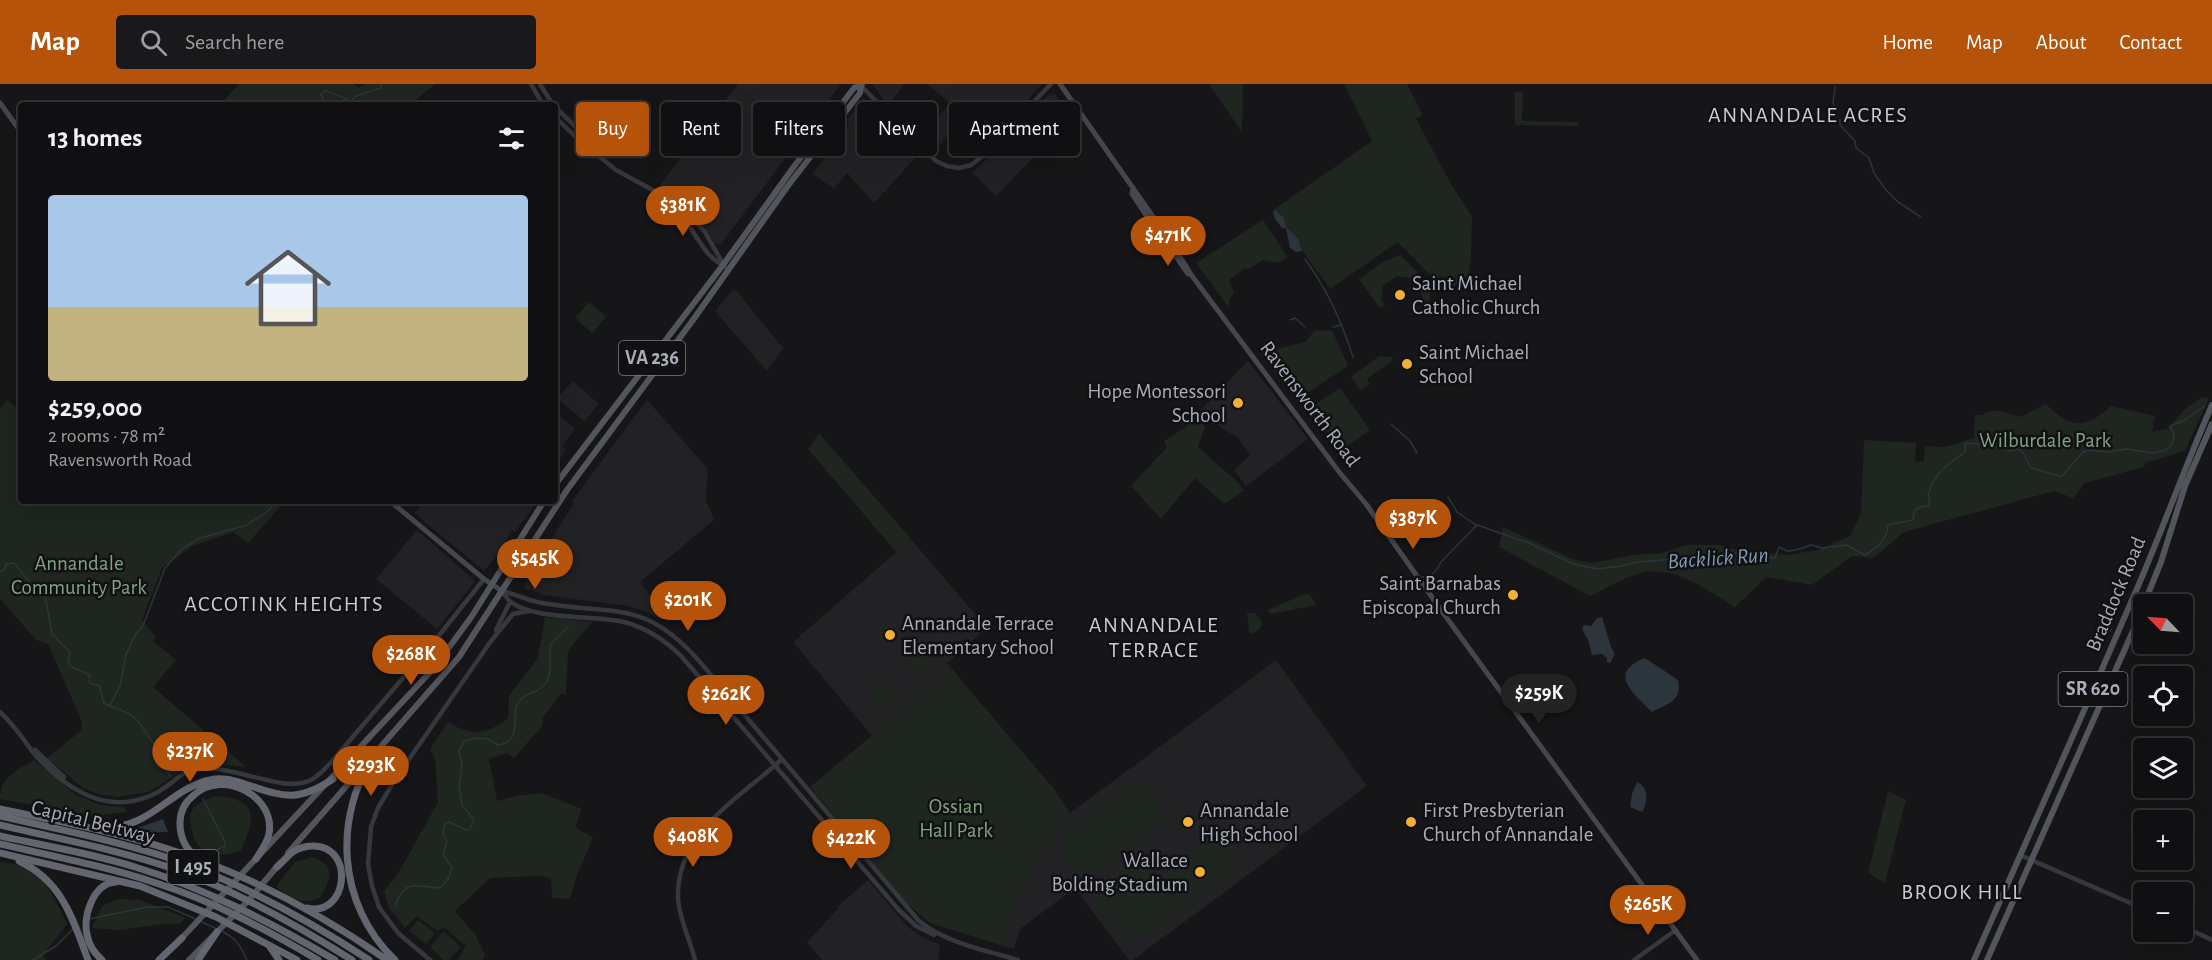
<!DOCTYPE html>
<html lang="en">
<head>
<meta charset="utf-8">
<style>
	:root { --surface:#101012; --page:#19191b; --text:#f1f3f6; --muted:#9c9d9f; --line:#303032; --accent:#b45309 }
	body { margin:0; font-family:"Alegreya Sans",sans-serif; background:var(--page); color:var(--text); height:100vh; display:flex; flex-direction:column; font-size:22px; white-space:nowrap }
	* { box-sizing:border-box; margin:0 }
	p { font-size:20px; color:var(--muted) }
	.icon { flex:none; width:33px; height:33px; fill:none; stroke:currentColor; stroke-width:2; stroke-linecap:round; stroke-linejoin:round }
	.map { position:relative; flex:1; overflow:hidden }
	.drawer { position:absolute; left:18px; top:18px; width:540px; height:402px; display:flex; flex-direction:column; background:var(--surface); border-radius:6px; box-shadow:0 6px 24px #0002,0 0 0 2px var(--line) }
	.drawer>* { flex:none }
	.top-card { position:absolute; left:576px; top:18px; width:570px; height:54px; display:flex; gap:12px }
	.needle { width:39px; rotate:295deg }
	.tools { position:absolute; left:2133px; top:510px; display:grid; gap:12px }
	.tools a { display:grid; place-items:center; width:60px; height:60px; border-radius:6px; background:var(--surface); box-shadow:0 6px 24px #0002,0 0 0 2px var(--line); font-size:30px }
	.price { position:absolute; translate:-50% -51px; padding:0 14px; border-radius:21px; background:var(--accent); color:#fff; font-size:20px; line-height:39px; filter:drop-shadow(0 2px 3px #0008) }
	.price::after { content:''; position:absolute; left:50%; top:36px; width:18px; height:14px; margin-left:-9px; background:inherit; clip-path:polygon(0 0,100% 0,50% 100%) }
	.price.current { background:#222; color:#fff }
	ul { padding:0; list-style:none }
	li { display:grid; align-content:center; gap:12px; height:318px; padding:0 30px }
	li+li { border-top:2px solid var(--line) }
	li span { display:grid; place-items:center; height:186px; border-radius:6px; color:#555 }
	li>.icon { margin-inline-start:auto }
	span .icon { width:108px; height:108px; fill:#fffc; stroke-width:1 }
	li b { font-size:26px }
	h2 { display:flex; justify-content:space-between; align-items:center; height:72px; padding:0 30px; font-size:26px }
	.chip { padding:0 21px; border-radius:6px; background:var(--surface); box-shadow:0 6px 24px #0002,0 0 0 2px var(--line); font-size:21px; line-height:54px }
	.chip.current { background:var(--accent); color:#fff }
	header { display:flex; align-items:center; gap:36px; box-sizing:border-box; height:84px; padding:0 30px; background:var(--accent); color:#fff }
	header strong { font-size:28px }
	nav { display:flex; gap:33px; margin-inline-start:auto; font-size:21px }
	.search { width:420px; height:54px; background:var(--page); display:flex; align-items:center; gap:15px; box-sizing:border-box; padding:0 21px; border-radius:6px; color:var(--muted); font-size:22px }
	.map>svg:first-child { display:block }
	.built { fill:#222225 }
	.green { fill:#1e261f }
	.water { fill:#2c353c }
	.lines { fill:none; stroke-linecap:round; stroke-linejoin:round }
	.stream { stroke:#2c353c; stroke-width:1.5 }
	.tertiary { stroke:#37383d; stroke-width:4.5 }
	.secondary { stroke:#45474d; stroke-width:5 }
	.primary { stroke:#53555c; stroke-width:6 }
	.motorway { stroke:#63666e; stroke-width:7 }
	.poi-dot { fill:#f2b134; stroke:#111113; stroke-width:2 }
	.labels { text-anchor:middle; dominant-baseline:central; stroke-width:5; stroke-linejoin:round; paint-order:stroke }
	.shield { fill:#111113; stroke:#7b7e86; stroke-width:1.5 }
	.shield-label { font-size:20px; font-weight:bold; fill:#a8adb8 }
	.poi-label { font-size:21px; fill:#a8adb8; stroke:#111113; text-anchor:start }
	.street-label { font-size:21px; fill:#a8adb8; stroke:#111113 }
	.park-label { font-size:21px; fill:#7fa381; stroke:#111113 }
	.neighbourhood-label { font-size:22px; letter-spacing:1.5px; fill:#c9ccd4; stroke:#111113 }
	.water-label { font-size:22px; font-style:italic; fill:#7f9bb3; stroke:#111113 }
</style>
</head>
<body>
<header>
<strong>Map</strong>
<div class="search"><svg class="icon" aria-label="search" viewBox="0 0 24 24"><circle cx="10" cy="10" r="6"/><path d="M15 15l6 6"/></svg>Search here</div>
<nav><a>Home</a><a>Map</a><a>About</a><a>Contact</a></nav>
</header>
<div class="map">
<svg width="2212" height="876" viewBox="0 0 2212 876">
	<rect width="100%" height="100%" fill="#161618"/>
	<path class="built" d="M738 0H841L721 160H716L700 137 660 101Z
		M872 0H905L888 21Z
		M927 0H1042L977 72 951 47 933 69 920 57 950 19Z
		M1049 10H1055L1072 33 996 112 973 89Z
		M864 14 919 70 874 119 847 89 834 105 813 90 849 39 847 36Z
		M734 204 783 264 767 287 715 227Z
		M1248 277 1308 355 1246 402 1234 386 1250 371 1238 354 1198 329Z
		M573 297 599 320 584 337 557 314Z
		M647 316 708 385 706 416 714 436 640 498 668 533 662 536 644 527 628 522 544 511 524 504 528 491 574 419 572 417Z
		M555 327 575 345 562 362 566 366 555 381Z
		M425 417H538L515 448 512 446 497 471 484 487 414 429Z
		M417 446 473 495 474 499 437 545 376 495Z
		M911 455 987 544 947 579 952 585 872 652 793 558Z
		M1276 576 1367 702 1133 876H1129L1075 804 1020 845 1014 865 996 860 1038 753Z
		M868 796 906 841 920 852 939 860 940 863 938 876H822L807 858 838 825 837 823Z"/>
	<path class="green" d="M239 0H354L359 4 365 0H435L410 21H229L225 15Z
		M1209 0H1243L1242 48Z
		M1344 0H1407L1423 31 1416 35 1451 100 1472 133 1471 176 1468 192 1447 208 1398 158 1330 205 1273 126 1372 57Z
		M1515 8H1523L1522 37 1578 38V42L1515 41Z
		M1263 136 1288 173 1278 179 1263 176 1249 185H1243L1229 196 1234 208 1230 214 1229 224 1196 179Z
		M1400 171 1432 203 1428 220 1421 221 1422 211 1410 194 1397 192 1383 202 1381 215 1385 221 1380 224 1359 195 1384 177Z
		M589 218 606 233 592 249 575 234Z
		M1332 246 1348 282 1297 316 1257 265 1262 262 1273 266 1305 258 1314 247Z
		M1379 272 1391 273 1393 276 1367 295 1370 300 1361 307 1351 293Z
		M1340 304 1370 346 1340 367 1310 324Z
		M2202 313 2209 314 2185 367 2145 379 2144 383 2085 399 2073 414 2054 407 1904 448 1873 474 1852 472 1812 501 1766 493 1735 523C1706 506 1676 481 1641 489 1624 493 1606 505 1590 512L1499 463 1503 443 1575 476 1592 479 1633 471 1662 469 1686 461H1719L1743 468 1787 471 1818 466 1850 452 1861 429 1864 356 1916 359 1915 378 1924 377 1925 362 1945 363 1974 354 1975 331H1982C1994 322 2008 330 2021 333L2046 320C2070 345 2086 345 2111 322L2155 332 2152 348 2167 345 2185 325Z
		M7 316 21 328V417H285L248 459 233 448 192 462 162 484 142 536 156 553 153 557 176 576 153 603 246 683 216 680 190 682 149 708 117 713 98 710 83 704 47 674 82 646V638L48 560 36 556 0 515V324Z
		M1195 334 1205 342 1198 363 1239 399 1244 407 1224 420 1195 394 1161 435 1131 402 1167 363 1164 357 1186 343Z
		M819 349 911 455 896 468 808 365Z
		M1308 509 1317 521 1270 530 1267 526Z
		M1247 529H1255L1262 537C1261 546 1258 548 1249 550Z
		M545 533 593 538 573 560 568 569 566 610H561L543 633 542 642 514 674 507 669 489 675 497 717 517 712 542 709 582 725 575 743 593 754 577 791 570 815 552 814 551 795 542 792 490 794 455 827 475 850 485 871 482 876H457L466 862 444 843 438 847 416 832 405 844 389 824 384 807 399 788 438 718 435 675 430 665 448 638C471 652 488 651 508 634L509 612 538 574Z
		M918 566 930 580 918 590 906 576Z
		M952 585 1054 705 1071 731C1049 747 1010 833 1001 861L930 839 905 818 810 703Z
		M886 597 898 612 890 619 891 621 880 630 866 612Z
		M34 676 76 711 101 721 124 723 126 728 95 732 0 715C0 693 17 686 34 676Z
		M1134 701C1153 702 1164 715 1161 733L1168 729 1171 732 1084 798 1081 794 1087 789C1063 787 1054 762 1071 745L1122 706Z
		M1888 707 1906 716 1885 799 1868 789Z
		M216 712C260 715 255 735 241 766 218 776 196 771 191 744 190 736 189 729 195 722 201 717 209 714 216 712Z
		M1218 751 1241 781 1181 825 1159 794Z
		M1140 771 1178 825 1162 842 1134 859 1093 821 1095 802Z
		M313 773C337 782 330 797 320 814 300 821 292 815 276 803L295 778Z
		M0 778C8 779 16 780 24 783 45 791 58 821 67 840L43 871 46 876H0Z
		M118 815 140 816 186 834 179 840H161L120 846 92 844 102 822Z
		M418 836 435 849 426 860 409 847Z
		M443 847 461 863 449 876H444L430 863Z"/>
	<path class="water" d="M1275 126 1284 134 1286 143 1298 155 1302 167 1296 168 1290 164 1286 144H1282L1275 135 1273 128Z
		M1602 533 1611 563 1615 570 1610 579 1607 578V574L1602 570 1592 571 1588 556 1582 545 1584 541 1591 542 1597 534Z
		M1645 574 1678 596C1682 618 1668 619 1652 628 1636 611 1605 589 1645 574Z
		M1637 698C1649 703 1648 719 1642 728L1630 723 1632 710Z
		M163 735 168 748 139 749 137 744Z"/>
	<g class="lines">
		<path class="stream" d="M1835 3 1833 18 1836 28V35L1840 36V41L1855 57 1856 64 1869 74 1874 89 1886 106 1898 118 1921 133
			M302 21 311 16 318 19 324 16 321 11 324 7C334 8 341 14 351 17L356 12 381 4V0
			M1305 175C1328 207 1341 236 1353 273
			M1290 236 1295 234 1305 243
			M1333 243 1341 241
			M1391 340 1410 357 1417 369
			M1448 413 1457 428 1476 441
			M0 488 5 485 6 480 14 479 33 502 45 511 52 550 67 565 70 569 68 578 70 582 90 591 89 597 91 600 99 601 104 619C113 624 123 626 131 631 143 639 165 678 170 693
			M1422 493C1432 492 1436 488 1441 478L1477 441 1529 459 1573 480 1597 485 1622 482 1637 478 1705 473 1736 469 1775 474 1779 463 1787 467 1796 466 1811 461 1822 464 1847 461 1865 471C1877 464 1887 456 1888 441L1913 436 1914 427 1921 423 1928 422 1930 417 1928 411C1934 389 1947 381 1965 368V359L1988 361 2011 367 2017 365 2022 367 2031 384 2059 392H2062L2082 369 2088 366 2107 368 2126 365 2153 369 2166 366 2172 361 2174 350 2170 342 2185 336 2205 322
			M110 621 120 602 126 570 136 550 143 542 165 484 182 465 200 454 247 441 265 429 278 417
			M203 715 225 758V762L218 765 215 772
			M395 822C406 793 416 803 440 804L448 795 452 784 443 770 447 757 443 750 445 740 449 738 466 746 470 745 474 736 462 721 459 701 462 681 459 667 465 657 476 654 488 655 498 661C524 656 510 633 518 619 524 607 540 610 547 597 553 584 548 572 551 560L568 543
			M89 835 148 823H168L198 836
			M202 838 217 845
			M221 847C235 853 241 862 247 876
			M33 876 56 862 73 845"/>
		<path class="tertiary" d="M531 0 543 21
			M540 0 553 21
			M860 1 936 77 947 82 959 84 971 81 979 75 1051 0
			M555 23 577 44 594 65
			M555 33 579 56 616 86 658 109 666 111 688 130 705 148 725 183
			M658 109C665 122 678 130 688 141 700 156 705 172 723 181
			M502 507C516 510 528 517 542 519 615 532 644 514 700 578L919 837C946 859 985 866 1018 876
			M502 507C505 510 507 516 511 518 533 536 594 531 624 538 647 544 665 556 682 573L898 825 916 842 934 851
			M496 546 510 518
			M0 628C13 640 22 653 32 667 46 685 68 703 89 712 115 723 145 719 167 702 178 694 185 686 199 685 232 680 284 710 311 696 320 691 327 683 334 675L437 554 484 495
			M35 666 64 693
			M2020 771 2144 825
			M2182 842 2212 856
			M430 876 398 849 379 823 372 802 368 780 371 743 378 724 396 694 491 557 513 530 529 527
			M695 876C690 856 679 834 678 814 676 748 739 715 782 675
			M1634 876 1676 846"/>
		<path class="secondary" d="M1060 0 1161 144
			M0 19 21 48
			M1133 103 1132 110 1157 148
			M1168 153 1192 192 1340 389 1366 420 1441 526 1697 876
			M1164 155 1169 150 1167 145 1163 144 1158 147V153L1164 155 1188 190
			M390 417 484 495 502 507"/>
		<path class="primary" d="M555 401 723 181 795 81 854 4 862 0
			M523 476 535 472 547 476
			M2144 520 2161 478 2185 402 2212 340
			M288 769 459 573 567 406 693 236 787 103 860 9 861 2
			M180 856 434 584 472 532 544 417
			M189 876 249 816 280 779
			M1974 876C2030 749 2087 621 2142 493 2166 436 2187 378 2212 321
			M1987 876 2144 522"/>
		<path class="motorway" d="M377 667C332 731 337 821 395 876
			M0 725C56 737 113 747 168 765 245 789 321 830 387 876
			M0 732C56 745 114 756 169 774 239 798 307 835 369 876
			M0 741C59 755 120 766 177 786 239 808 297 841 352 876
			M102 744C151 745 169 705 210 696 221 693 232 696 242 699 282 712 295 720 333 695
			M0 752C45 762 91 769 135 783 205 804 272 839 335 876
			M0 760C52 772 105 782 156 799 213 817 267 846 318 876
			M0 769 140 802 216 833 297 876
			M195 772C185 764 180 753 180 739 180 728 185 718 194 711 221 685 276 711 269 750 267 759 261 767 256 775
			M19 777C62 797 73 835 88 876
			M277 783C283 778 288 771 294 767 300 764 306 762 312 762 356 761 348 834 307 824
			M270 863 279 876
			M102 876C94 869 89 861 87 851 83 832 93 799 116 798
			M159 876 182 854
			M198 876 217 848"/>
	</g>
	<g class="poi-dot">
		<circle cx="1400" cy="211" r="6"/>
		<circle cx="1407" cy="280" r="6"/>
		<circle cx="1238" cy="319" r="6"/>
		<circle cx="1513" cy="511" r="6"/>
		<circle cx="890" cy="551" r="6"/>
		<circle cx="1188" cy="738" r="6"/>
		<circle cx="1411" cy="738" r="6"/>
		<circle cx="1200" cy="788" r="6"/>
	</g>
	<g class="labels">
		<g class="shield">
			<rect x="619" y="257" width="66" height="34" rx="4.5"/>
			<rect x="2058.5" y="588" width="69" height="34" rx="4.5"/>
			<rect x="167.5" y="766" width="51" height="34" rx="4.5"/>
		</g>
		<g class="shield-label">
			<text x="652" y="274">VA 236</text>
			<text x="2093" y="605">SR 620</text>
			<text x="193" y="783">I 495</text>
		</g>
		<g class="poi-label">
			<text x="1412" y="199">Saint Michael<tspan x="1412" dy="24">Catholic Church</tspan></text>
			<text x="1419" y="268">Saint Michael<tspan x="1419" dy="24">School</tspan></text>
			<text x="1226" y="307" text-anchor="end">Hope Montessori<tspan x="1226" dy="24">School</tspan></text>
			<text x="1501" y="499" text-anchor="end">Saint Barnabas<tspan x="1501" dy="24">Episcopal Church</tspan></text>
			<text x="902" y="539">Annandale Terrace<tspan x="902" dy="24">Elementary School</tspan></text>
			<text x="1200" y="726">Annandale<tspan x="1200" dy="24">High School</tspan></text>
			<text x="1423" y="726">First Presbyterian<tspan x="1423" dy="24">Church of Annandale</tspan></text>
			<text x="1188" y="776" text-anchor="end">Wallace<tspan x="1188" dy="24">Bolding Stadium</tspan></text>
		</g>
		<g class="street-label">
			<text transform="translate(1310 320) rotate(53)">Ravensworth Road</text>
			<text transform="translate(2116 510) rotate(-67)">Braddock Road</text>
			<text transform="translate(93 738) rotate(14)">Capital Beltway</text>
		</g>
		<g class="park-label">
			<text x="2045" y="356">Wilburdale Park</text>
			<text x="79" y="479">Annandale<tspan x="79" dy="24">Community Park</tspan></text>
			<text x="956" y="722">Ossian<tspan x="956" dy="24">Hall Park</tspan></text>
		</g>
		<g class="neighbourhood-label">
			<text x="1808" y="31">ANNANDALE ACRES</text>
			<text x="284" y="520">ACCOTINK HEIGHTS</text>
			<text x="1154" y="541">ANNANDALE<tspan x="1154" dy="25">TERRACE</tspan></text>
			<text x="1962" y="808">BROOK HILL</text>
		</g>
		<g class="water-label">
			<text transform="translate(1718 474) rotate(-4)">Backlick Run</text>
		</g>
	</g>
</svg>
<div class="tools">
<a><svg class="needle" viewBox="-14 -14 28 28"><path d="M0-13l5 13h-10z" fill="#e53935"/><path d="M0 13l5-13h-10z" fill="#9c9d9f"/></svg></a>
<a><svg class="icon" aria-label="locate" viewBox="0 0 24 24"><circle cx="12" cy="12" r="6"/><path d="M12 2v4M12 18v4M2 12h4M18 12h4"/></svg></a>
<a><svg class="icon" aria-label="layers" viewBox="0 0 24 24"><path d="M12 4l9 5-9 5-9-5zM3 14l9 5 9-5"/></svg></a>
<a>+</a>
<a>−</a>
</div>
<b class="price" style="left:683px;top:153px">$381K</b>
<b class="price" style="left:1168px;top:183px">$471K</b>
<b class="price" style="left:1413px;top:466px">$387K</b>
<b class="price" style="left:535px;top:506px">$545K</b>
<b class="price" style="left:688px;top:548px">$201K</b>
<b class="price" style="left:411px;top:602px">$268K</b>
<b class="price current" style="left:1539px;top:641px">$259K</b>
<b class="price" style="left:726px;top:642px">$262K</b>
<b class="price" style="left:190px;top:699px">$237K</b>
<b class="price" style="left:371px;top:713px">$293K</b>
<b class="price" style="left:693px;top:784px">$408K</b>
<b class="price" style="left:851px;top:786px">$422K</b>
<b class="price" style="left:1648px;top:852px">$265K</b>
<div class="top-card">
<a class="chip current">Buy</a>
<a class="chip">Rent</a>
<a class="chip">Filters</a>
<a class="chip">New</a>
<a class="chip">Apartment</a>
</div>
<section class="drawer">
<h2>13 homes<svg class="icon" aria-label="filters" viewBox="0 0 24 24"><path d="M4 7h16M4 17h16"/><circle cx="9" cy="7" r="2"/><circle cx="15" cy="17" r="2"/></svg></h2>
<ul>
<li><span style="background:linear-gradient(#a9c7e8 60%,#c2b280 0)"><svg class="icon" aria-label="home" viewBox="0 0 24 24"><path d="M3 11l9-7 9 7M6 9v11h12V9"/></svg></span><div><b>$259,000</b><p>2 rooms · 78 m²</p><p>Ravensworth Road</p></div></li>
</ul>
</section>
</div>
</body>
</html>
